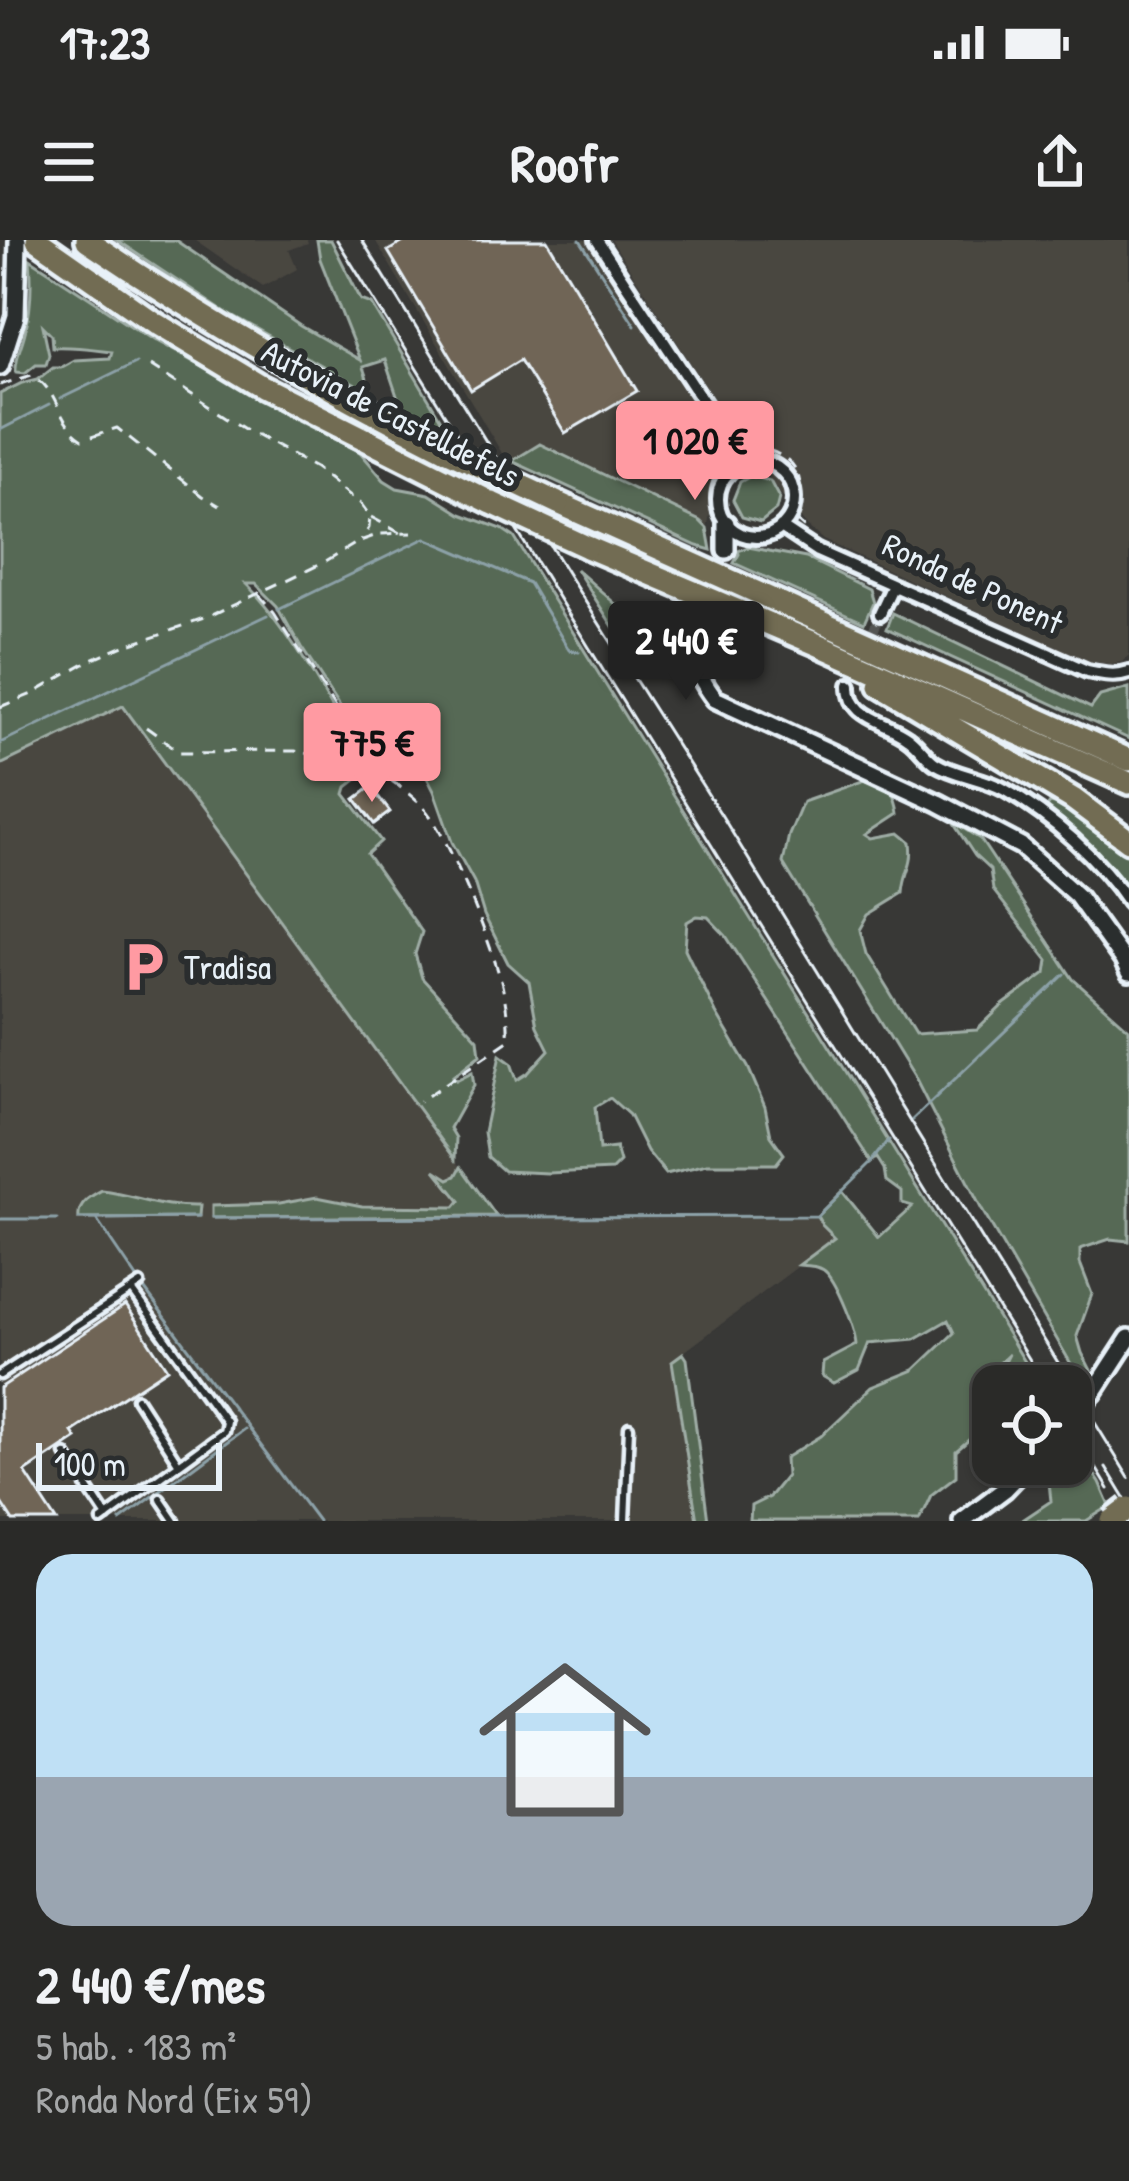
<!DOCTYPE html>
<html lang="es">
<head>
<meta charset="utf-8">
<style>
	:root { --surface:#2a2a28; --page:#323230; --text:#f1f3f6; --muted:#a5a7a8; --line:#464645; --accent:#ff9aa2 }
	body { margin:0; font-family:"Patrick Hand",sans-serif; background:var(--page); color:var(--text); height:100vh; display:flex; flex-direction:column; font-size:45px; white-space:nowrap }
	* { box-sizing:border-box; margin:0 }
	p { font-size:39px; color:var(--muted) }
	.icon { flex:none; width:66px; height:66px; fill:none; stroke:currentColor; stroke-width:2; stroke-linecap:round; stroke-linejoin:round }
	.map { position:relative; height:1281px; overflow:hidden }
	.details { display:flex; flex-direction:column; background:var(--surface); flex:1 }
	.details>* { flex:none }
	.controls { position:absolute; left:972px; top:1125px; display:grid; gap:24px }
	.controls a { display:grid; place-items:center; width:120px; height:120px; border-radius:24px; background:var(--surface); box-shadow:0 3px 9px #0004,0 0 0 3px var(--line); font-size:60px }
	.scale { position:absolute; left:36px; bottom:30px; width:186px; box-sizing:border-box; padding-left:12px; border:6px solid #e8f1f8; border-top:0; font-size:33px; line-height:42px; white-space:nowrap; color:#e8f1f8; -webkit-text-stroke:9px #2a2d2e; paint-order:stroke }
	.price { position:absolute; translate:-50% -102px; padding:0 27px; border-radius:12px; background:var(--accent); color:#111; font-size:39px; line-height:78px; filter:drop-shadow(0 3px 6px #0008) }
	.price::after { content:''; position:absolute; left:50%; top:72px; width:36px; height:27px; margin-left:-18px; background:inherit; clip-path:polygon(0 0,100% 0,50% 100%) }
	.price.current { background:#222; color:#fff }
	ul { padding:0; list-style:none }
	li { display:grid; align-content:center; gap:24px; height:636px; padding:0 36px }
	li+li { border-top:3px solid var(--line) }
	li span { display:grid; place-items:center; height:372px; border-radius:36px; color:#555 }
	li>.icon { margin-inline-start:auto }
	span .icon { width:216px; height:216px; fill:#fffc; stroke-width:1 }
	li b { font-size:51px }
	.status { display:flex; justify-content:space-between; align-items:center; height:84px; padding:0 60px; background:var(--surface); direction:ltr }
	.status svg { height:33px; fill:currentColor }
	header { display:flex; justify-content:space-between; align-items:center; height:156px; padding:0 36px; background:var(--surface); font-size:54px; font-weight:800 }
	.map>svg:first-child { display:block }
	.built { fill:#494640 }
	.green { fill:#566954; stroke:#9fada6; stroke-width:3 }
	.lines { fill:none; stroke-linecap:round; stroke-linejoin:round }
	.stream { stroke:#8ca1a8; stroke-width:3 }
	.building { fill:#706556; stroke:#e8f1f8; stroke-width:3 }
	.street-tunnel { stroke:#525453; stroke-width:10; stroke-dasharray:10 5; stroke-linecap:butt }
	.lane-casing { stroke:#e8f1f8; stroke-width:15 }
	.street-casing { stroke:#e8f1f8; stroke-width:20 }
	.secondary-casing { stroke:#e8f1f8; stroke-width:24 }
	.highway-casing { stroke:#e8f1f8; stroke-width:30 }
	.path { stroke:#e8f1f8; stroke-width:3; stroke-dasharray:12 9; stroke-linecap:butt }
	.lane { stroke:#2a2d2e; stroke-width:6 }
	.street { stroke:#2a2d2e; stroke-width:10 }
	.secondary { stroke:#2a2d2e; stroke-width:15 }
	.highway { stroke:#726c52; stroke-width:21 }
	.rail { stroke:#e8f1f8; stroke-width:3 }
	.secondary-bridge-casing { stroke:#e8f1f8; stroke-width:24; stroke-linecap:butt }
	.highway-bridge-casing { stroke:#e8f1f8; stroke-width:30; stroke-linecap:butt }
	.secondary-bridge { stroke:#2a2d2e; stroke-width:15 }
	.highway-bridge { stroke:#726c52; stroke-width:21 }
	.labels { text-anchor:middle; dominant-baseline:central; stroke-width:12; stroke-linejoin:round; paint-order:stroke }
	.street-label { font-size:33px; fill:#e8f1f8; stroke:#2a2d2e }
	.poi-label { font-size:33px; fill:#e8f1f8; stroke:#2a2d2e; text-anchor:start }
</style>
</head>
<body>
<div class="status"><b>17:23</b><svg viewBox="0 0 49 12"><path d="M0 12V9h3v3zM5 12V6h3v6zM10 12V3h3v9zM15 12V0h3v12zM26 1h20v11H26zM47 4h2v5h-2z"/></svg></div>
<header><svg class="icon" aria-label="menu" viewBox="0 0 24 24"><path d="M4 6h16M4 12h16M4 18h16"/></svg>Roofr<svg class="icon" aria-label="share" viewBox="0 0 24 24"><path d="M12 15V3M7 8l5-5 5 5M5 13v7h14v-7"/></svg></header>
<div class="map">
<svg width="1129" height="1281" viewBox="0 0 1129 1281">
	<rect width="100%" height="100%" fill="#383836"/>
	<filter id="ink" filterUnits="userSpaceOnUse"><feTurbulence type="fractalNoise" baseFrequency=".00833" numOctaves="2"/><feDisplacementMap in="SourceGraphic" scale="24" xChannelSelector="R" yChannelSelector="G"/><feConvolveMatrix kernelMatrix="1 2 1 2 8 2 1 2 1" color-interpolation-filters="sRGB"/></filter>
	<g filter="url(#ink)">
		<path class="built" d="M194 0H307L308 3 289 10 297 29 263 48Z
			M375 0H587L725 209 707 288 700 281 540 204 512 221 503 215Z
			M611 0H1129V415L1122 422 1111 424 1087 421 823 300 807 286 754 221Z
			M123 466 496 975 817 976 836 998 672 1121 697 1281H0V525Z"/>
		<path class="green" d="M117 0H175L301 86 360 120 320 19 317 0H331L361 60 372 64 447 190 402 171 385 120 363 127 372 154 227 73Z
			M30 19 155 101 360 212 384 240 397 248 429 254 461 274 502 289 514 297 1040 1146H1021L1010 1135 1005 1122 1009 1114 990 1132 987 1148 993 1155V1179L956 1211V1236L931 1255 919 1281H750L751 1266 769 1257 786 1236 785 1218 821 1196 873 1147 915 1130 954 1093 948 1080 915 1099 870 1103 859 1130 834 1143 822 1136 823 1123 857 1105C856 1089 838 1045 827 1033 820 1025 809 1026 799 1025L835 998 822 985 817 976 842 951 879 997 912 967 902 964V952L887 941 885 929 878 918 872 922 726 696 708 677 697 676 687 682 685 709 716 773 748 827 765 867 771 896 784 914 776 924H707L666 934 647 911 629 875 610 858 595 867 599 910 616 908 620 922 612 930 548 933 504 931 488 917 484 892 500 815 511 823 517 840 528 833 549 810 537 786 529 742 508 723 484 675 474 642 452 602 434 551 416 516 408 509 398 507 373 516 301 407 278 366 256 344H246C294 390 333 472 369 530L347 547 345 554 381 601 367 614 422 692 415 714 422 738 478 799 480 815 453 836 456 840 472 832 474 845 450 888 456 898 455 919 123 466 0 525V154L22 143 38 139 53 127H61L74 120 110 118 112 111C94 109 72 106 53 107L52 95 43 86 49 114 46 124H36L25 133 16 132C15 117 22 106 25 92 32 68 32 43 30 19Z
			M540 204 700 281 707 288 711 310 697 306 512 221Z
			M751 236 770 241 779 258 776 270 761 282 742 277 733 260 740 242Z
			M748 307 806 318 869 349 873 362 864 382 734 323 739 314 738 311Z
			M576 329 646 391 641 430Z
			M893 373 1091 468 1100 456 1129 448V499L887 388Z
			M865 540C888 549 896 548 899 573L867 594 873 598 900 593 911 602C914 628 905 629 903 653L869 674 860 690 866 714 915 794 977 790 1003 765 1046 733 1048 720 993 650 990 630 975 616 952 581 980 599 1073 739 1129 789V1001L1110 999 1080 1009V1023L1092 1054 1077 1096 1082 1113 1094 1136 1085 1148 982 970 915 838 783 623 789 595 803 562Z
			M1050 563 1070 567 1129 609V650L1089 605 1045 570Z
			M461 927 496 976 211 978V966L279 964 317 957 362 966 455 967 460 961 435 930 449 939 456 936Z
			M102 951C137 955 161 968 198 967L197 978 79 979C77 964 91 957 102 951Z
			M683 1113 687 1119 708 1281H697L672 1121Z
			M1071 1199 1100 1243 1110 1266 1086 1281H1021L1051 1261 1047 1224H1071Z"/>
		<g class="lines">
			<path class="stream" d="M580 0 635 85
				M60 159 136 122
				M0 190 49 165
				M279 369 425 298 529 343 569 410 579 412
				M0 503 268 375
				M912 880 1065 734
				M211 978 817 976 872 922 889 900
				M0 979H57
				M79 979H96L136 1038
				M96 979 197 978
				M145 1050 318 1281
				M120 1281 244 1189"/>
		</g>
		<path class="building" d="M407 0H547L637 151 565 193 520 120 471 150 388 11Z
			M371 547 390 572 374 584 355 559Z
			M125 1065 167 1129 72 1192 76 1198 25 1232 57 1281H13L0 1261V1148Z"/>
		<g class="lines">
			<path class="street-tunnel" d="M868 403 880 373"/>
			<g class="lane-casing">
				<path id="lane" d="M0 1135 140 1044
					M137 1159 179 1224
					M65 1214 107 1277
					M160 1259 175 1281
					M101 1281 224 1191 226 1181 131 1050
					M625 1281 629 1187"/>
			</g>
			<g class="street-casing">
				<path id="street" d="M597 0 730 202 747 221
					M718 259a38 38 0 1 1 76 0a38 38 0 1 1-76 0Z
					M781 287 817 311 1087 431C1102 434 1115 437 1129 432
					M880 373 893 345
					M850 445C849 479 886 480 908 497 918 504 925 516 935 523 956 536 984 538 1005 550 1051 576 1100 619 1129 663"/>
			</g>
			<g class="secondary-casing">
				<path id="secondary" d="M0 126 16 76 18 0
					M726 310V283
					M699 378C691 414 692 429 715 459L939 563 1021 606 1077 656 1123 720 1129 733
					M1094 1152 1129 1098
					M962 1281 1005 1249 1029 1224"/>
			</g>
			<g class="highway-casing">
				<path id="highway" d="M37 0 154 82 262 147 492 263
					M87 0C203 79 324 148 448 211
					M558 263 1129 520
					M587 307 819 405 1129 543
					M880 444 1073 559 1129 601"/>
			</g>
			<path class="path" d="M148 126 246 190 315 228 361 264 370 276 369 288 361 300
				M0 145 32 135C60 151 56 183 83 199L117 188 203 256 220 266
				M748 204C800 217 805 231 798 282L807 290
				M371 277 400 293
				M259 354 275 372 379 534C393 540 412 556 423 567 448 593 493 708 502 745 506 763 509 783 508 801L420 861
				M0 467 32 454 92 420 126 405 204 379 323 323 360 301 380 294 412 293
				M146 488 179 512 295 511 327 517 377 534"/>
			<use href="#lane" class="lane"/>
			<use href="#street" class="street"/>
			<use href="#secondary" class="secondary"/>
			<use href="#highway" class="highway"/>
			<path class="rail" d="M337 0 1046 1146
				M362 0 569 336 722 576 1129 1238
				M1071 1187 1109 1249
				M1106 1227 1129 1265"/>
			<g class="secondary-bridge-casing">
				<path id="secondary-bridge" d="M1071 1179 1094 1152"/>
			</g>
			<g class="highway-bridge-casing">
				<path id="highway-bridge" d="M448 211 558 263
					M492 263 587 307
					M1112 1281 1129 1268"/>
			</g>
			<use href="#secondary-bridge" class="secondary-bridge"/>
			<use href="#highway-bridge" class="highway-bridge"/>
		</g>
	</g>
	<defs>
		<g id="parking-bare" transform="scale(4.14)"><path d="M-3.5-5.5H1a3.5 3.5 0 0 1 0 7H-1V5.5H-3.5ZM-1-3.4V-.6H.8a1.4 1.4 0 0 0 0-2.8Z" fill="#ff9aa2" stroke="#2a2d2e" stroke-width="2.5" paint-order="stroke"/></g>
	</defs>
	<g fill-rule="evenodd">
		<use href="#parking-bare" x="144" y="727"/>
	</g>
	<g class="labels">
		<g class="street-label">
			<text transform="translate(391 173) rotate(27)">Autovia de Castelldefels</text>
			<text transform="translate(973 343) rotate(25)">Ronda de Ponent</text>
		</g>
		<g class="poi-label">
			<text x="184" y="727">Tradisa</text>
		</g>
	</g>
</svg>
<div class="controls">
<a><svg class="icon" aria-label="locate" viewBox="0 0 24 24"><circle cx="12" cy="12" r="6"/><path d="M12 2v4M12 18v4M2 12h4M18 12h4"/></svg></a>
</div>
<div class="scale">100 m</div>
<b class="price" style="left:695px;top:263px">1 020 €</b>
<b class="price current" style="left:686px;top:463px">2 440 €</b>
<b class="price" style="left:372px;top:565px">775 €</b>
</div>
<section class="details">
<ul>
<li><span style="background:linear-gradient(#bfe0f5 60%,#9aa5b1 0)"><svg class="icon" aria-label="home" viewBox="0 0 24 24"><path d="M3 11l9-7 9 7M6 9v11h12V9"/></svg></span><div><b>2 440 €/mes</b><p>5 hab. · 183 m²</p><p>Ronda Nord (Eix 59)</p></div></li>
</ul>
</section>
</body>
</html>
